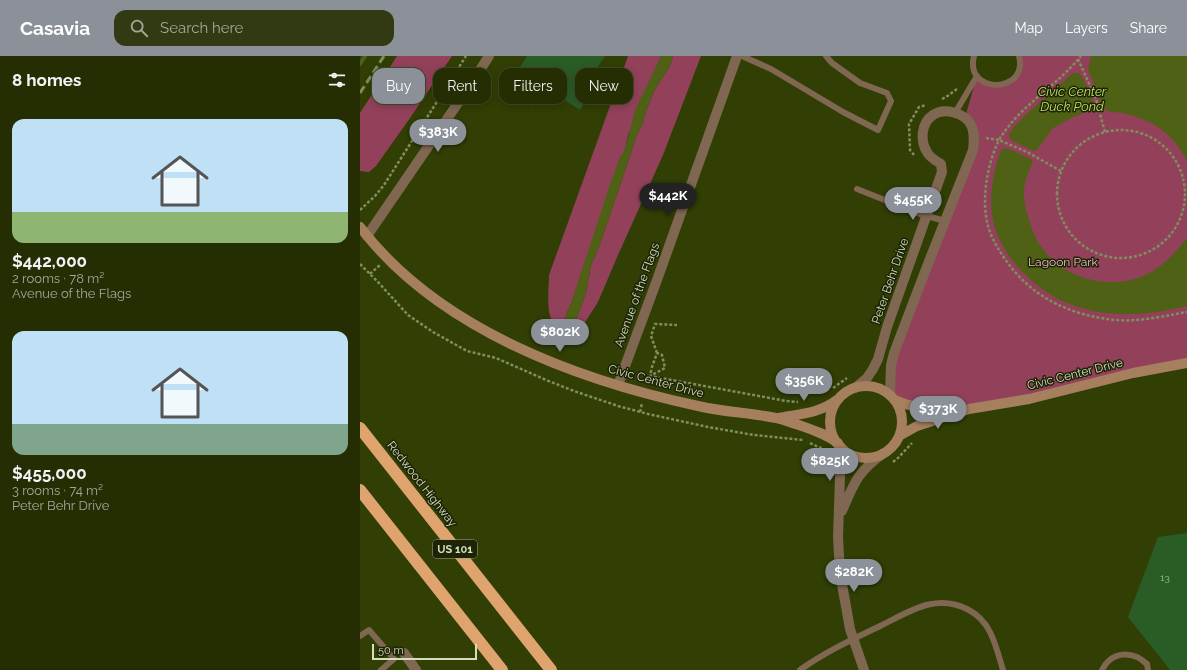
<!DOCTYPE html>
<html lang="en">
<head>
<meta charset="utf-8">
<style>
	:root { --surface:#252e03; --page:#313a12; --text:#f1f3f6; --muted:#a3a89a; --line:#424a25; --accent:#8c9099 }
	body { margin:0; font-family:Raleway,sans-serif; background:var(--page); color:var(--text); height:100vh; display:flex; flex-direction:column; font-size:15px; white-space:nowrap }
	* { box-sizing:border-box; margin:0 }
	p { font-size:13px; color:var(--muted) }
	.icon { flex:none; width:22px; height:22px; fill:none; stroke:currentColor; stroke-width:2; stroke-linecap:round; stroke-linejoin:round }
	.map { position:relative; flex:1; overflow:hidden }
	.side { display:flex; flex-direction:column; background:var(--surface); width:360px }
	.side>* { flex:none }
	.guide { position:absolute; left:12px; top:12px; width:380px; height:36px; display:flex; gap:8px }
	.scale { position:absolute; left:12px; bottom:10px; width:105px; box-sizing:border-box; padding-left:4px; border:2px solid #d3dfbb; border-top:0; font-size:11px; line-height:14px; white-space:nowrap; color:#d3dfbb; -webkit-text-stroke:3px #1c2306; paint-order:stroke }
	.price { position:absolute; translate:-50% -34px; padding:0 9px; border-radius:14px; background:var(--accent); color:#fff; font-size:13px; line-height:26px; filter:drop-shadow(0 1px 2px #0008) }
	.price::after { content:''; position:absolute; left:50%; top:24px; width:12px; height:9px; margin-left:-6px; background:inherit; clip-path:polygon(0 0,100% 0,50% 100%) }
	.price.current { background:#222; color:#fff }
	ul { padding:0; list-style:none }
	li { display:grid; align-content:center; gap:8px; height:212px; padding:0 12px }
	li span { display:grid; place-items:center; height:124px; border-radius:12px; color:#555 }
	li>.icon { margin-inline-start:auto }
	span .icon { width:72px; height:72px; fill:#fffc; stroke-width:1 }
	li b { font-size:17px }
	h2 { display:flex; justify-content:space-between; align-items:center; height:48px; padding:0 12px; font-size:17px }
	.tag { padding:0 14px; border-radius:12px; background:var(--surface); box-shadow:0 2px 10px #0003,0 0 0 1px var(--line); font-size:14px; line-height:36px }
	.tag.current { background:var(--accent); color:#fff }
	header { display:flex; align-items:center; gap:24px; box-sizing:border-box; height:56px; padding:0 20px; background:var(--accent); color:#fff }
	header strong { font-size:19px }
	nav { display:flex; gap:22px; margin-inline-start:auto; font-size:14px }
	.search { width:280px; height:36px; background:var(--page); display:flex; align-items:center; gap:10px; box-sizing:border-box; padding:0 14px; border-radius:12px; color:var(--muted); font-size:15px }
	main { display:flex; flex:1; min-height:0 }
	.map>svg:first-child { display:block }
	.green { fill:#93415b }
	.water { fill:#4f6115 }
	.lines { fill:none; stroke-linecap:round; stroke-linejoin:round }
	.stream { stroke:#4f6115; stroke-width:4 }
	.building { fill:#2a5c26 }
	.path { stroke:#808d5d; stroke-width:2.5; stroke-dasharray:3 2; stroke-linecap:butt }
	.lane { stroke:#7f6751; stroke-width:6 }
	.street { stroke:#7f6751; stroke-width:10 }
	.secondary { stroke:#a67f5e; stroke-width:10 }
	.highway { stroke:#dfa36e; stroke-width:12 }
	.rail { stroke:#808c5d; stroke-width:3; stroke-dasharray:8 4; stroke-linecap:butt }
	.labels { text-anchor:middle; dominant-baseline:central; stroke-width:3; stroke-linejoin:round; paint-order:stroke }
	.number-label { font-size:10px; fill:#a9be96 }
	.shield { fill:#1c2306; stroke:#9ca785; stroke-width:1 }
	.shield-label { font-size:11px; font-weight:bold; fill:#d3dfbb }
	.park-label { font-size:12px; fill:#f0bcc8; stroke:#1c2306 }
	.street-label { font-size:12px; fill:#d3dfbb; stroke:#1c2306 }
	.water-label { font-size:13px; font-style:italic; fill:#bfe063; stroke:#1c2306 }
</style>
</head>
<body>
<header>
<strong>Casavia</strong>
<div class="search"><svg class="icon" aria-label="search" viewBox="0 0 24 24"><circle cx="10" cy="10" r="6"/><path d="M15 15l6 6"/></svg>Search here</div>
<nav><a>Map</a><a>Layers</a><a>Share</a></nav>
</header>
<main>
<section class="side">
<h2>8 homes<svg class="icon" aria-label="filters" viewBox="0 0 24 24"><path d="M4 7h16M4 17h16"/><circle cx="9" cy="7" r="2"/><circle cx="15" cy="17" r="2"/></svg></h2>
<ul>
<li><span style="background:linear-gradient(#bfe0f5 75%,#8fb573 0)"><svg class="icon" aria-label="home" viewBox="0 0 24 24"><path d="M3 11l9-7 9 7M6 9v11h12V9"/></svg></span><div><b>$442,000</b><p>2 rooms · 78 m²</p><p>Avenue of the Flags</p></div></li>
<li><span style="background:linear-gradient(#bfe0f5 75%,#7fa58c 0)"><svg class="icon" aria-label="home" viewBox="0 0 24 24"><path d="M3 11l9-7 9 7M6 9v11h12V9"/></svg></span><div><b>$455,000</b><p>3 rooms · 74 m²</p><p>Peter Behr Drive</p></div></li>
</ul>
</section>
<div class="map">
<svg width="827" height="614" viewBox="0 0 827 614">
	<rect width="100%" height="100%" fill="#313e04"/>
	<path class="green" d="M37 0H92L50 62 16 110 9 116 0 115V57Z
		M268 0H301L268 79 265 94 260 102 212 245 206 259 203 275C201 273 197 272 195 269 185 259 189 233 189 219Z
		M313 0H341L303 99 258 199 238 246 222 271 215 278H211L226 237 231 209 239 191 268 106 276 81 283 67 285 58 294 35 310 10Z
		M659 0H827V307L609 353 535 344 530 320 613 94 606 58 617 20 633 29 655 20Z"/>
	<path class="water" d="M301 0H313L310 10 294 35 285 58 283 67 276 81 268 106 239 191 231 209 226 237 211 278 203 275 206 259 212 245 250 128 260 102 265 93 275 54Z
		M731 0H827V105C813 78 796 66 767 58 761 56 753 57 748 55 746 54 744 53 742 52L735 30 728 14Z
		M713 17H718C725 23 736 46 732 54L713 61 693 72 676 95H674L651 84 649 78 653 72 663 61Z
		M647 92 673 104C670 115 664 124 664 136 664 144 665 152 668 160 671 172 675 183 683 193 704 222 747 234 781 221 800 214 815 197 827 182V250C792 259 754 262 718 251 684 241 648 209 636 175 627 152 632 117 641 94L643 93Z"/>
	<g class="lines">
		<path class="stream" d="M0 8 5 0"/>
	</g>
	<path class="building" d="M167 0H245L230 23 237 27 220 54 195 38 188 49 177 42 172 50 146 33Z
		M827 477V614H810L768 561 798 481Z"/>
	<g class="lines">
		<path class="path" d="M718 3 736 43 745 76
			M582 43 586 41 597 33
			M697 138a64 64 0 1 1 128 0a64 64 0 1 1-128 0Z
			M626 82 639 84C627 109 621 143 628 170 631 181 637 191 643 200 669 240 708 259 755 264 779 266 804 260 827 256
			M554 99 550 94 549 68 559 51 566 49
			M701 115 667 96 639 84C659 50 696 31 721 0
			M0 154 15 140 24 129 106 0
			M0 208 17 225 48 259 73 276 107 295 136 302 186 324 214 335 258 350 288 358 348 371 394 379 443 384
			M10 218 20 209
			M297 297 291 280 295 268 317 269
			M288 326 290 320 305 312 302 299 297 297 292 311 290 320 426 345 438 346
			M473 332 487 322
			M280 356 282 347
			M450 387 460 392 462 391
			M460 392 467 399 468 405
			M533 406 538 402 552 387"/>
		<path class="lane" d="M382 0 411 13 483 56 518 74 531 45 527 37 500 27 472 7 466 0
			M614 0C604 39 669 38 659 0
			M595 57 617 20
			M497 133 560 158 585 165
			M0 580 9 574 34 603 21 614
			M440 614C465 596 493 583 520 570 549 556 575 537 607 553 617 558 625 566 630 576 636 588 639 601 643 614
			M742 614C749 600 762 595 777 601 780 602 784 606 787 608L788 614"/>
		<path class="street" d="M7 180 111 28 129 0
			M258 329 297 224 377 0
			M495 332 507 322 513 313 518 303 527 271 582 116 581 108C576 105 569 101 567 96 560 85 561 67 573 59 584 51 605 57 611 69 615 77 614 86 613 94L566 213 534 297 531 309 530 339
			M481 391 478 481 480 517 490 573 504 614
			M482 455C494 427 498 415 524 397
			M44 597 56 614"/>
		<path class="secondary" d="M0 171C78 273 217 324 338 350 364 356 391 357 416 362 424 364 432 367 439 369 453 374 466 378 478 387
			M470 366a36 36 0 1 1 72 0a36 36 0 1 1-72 0Z
			M535 344C555 354 580 352 601 353
			M419 362C440 358 460 357 477 344
			M539 380 557 370 609 353 669 343 773 317 827 307"/>
		<path class="highway" d="M0 372 191 614
			M0 434 142 614"/>
		<path class="rail" d="M0 37 24 0"/>
	</g>
	<g class="labels">
		<g class="number-label">
			<text x="805" y="521">13</text>
		</g>
		<rect class="shield" x="73" y="484" width="44" height="18" rx="3"/>
		<g class="shield-label">
			<text x="95" y="493">US 101</text>
		</g>
		<g class="park-label">
			<text x="703" y="206">Lagoon Park</text>
		</g>
		<g class="street-label">
			<text transform="translate(530 225) rotate(-71)">Peter Behr Drive</text>
			<text transform="translate(277 239) rotate(-70)">Avenue of the Flags</text>
			<text transform="translate(715 318) rotate(-14)">Civic Center Drive</text>
			<text transform="translate(296 325) rotate(15)">Civic Center Drive</text>
			<text transform="translate(62 428) rotate(52)">Redwood Highway</text>
		</g>
		<g class="water-label">
			<text x="712" y="35">Civic Center<tspan x="712" dy="15">Duck Pond</tspan></text>
		</g>
	</g>
</svg>
<div class="scale">50 m</div>
<b class="price" style="left:78px;top:97px">$383K</b>
<b class="price current" style="left:308px;top:161px">$442K</b>
<b class="price" style="left:553px;top:165px">$455K</b>
<b class="price" style="left:200px;top:297px">$802K</b>
<b class="price" style="left:444px;top:346px">$356K</b>
<b class="price" style="left:578px;top:374px">$373K</b>
<b class="price" style="left:470px;top:426px">$825K</b>
<b class="price" style="left:494px;top:537px">$282K</b>
<div class="guide">
<a class="tag current">Buy</a>
<a class="tag">Rent</a>
<a class="tag">Filters</a>
<a class="tag">New</a>
</div>
</div>
</main>
</body>
</html>
